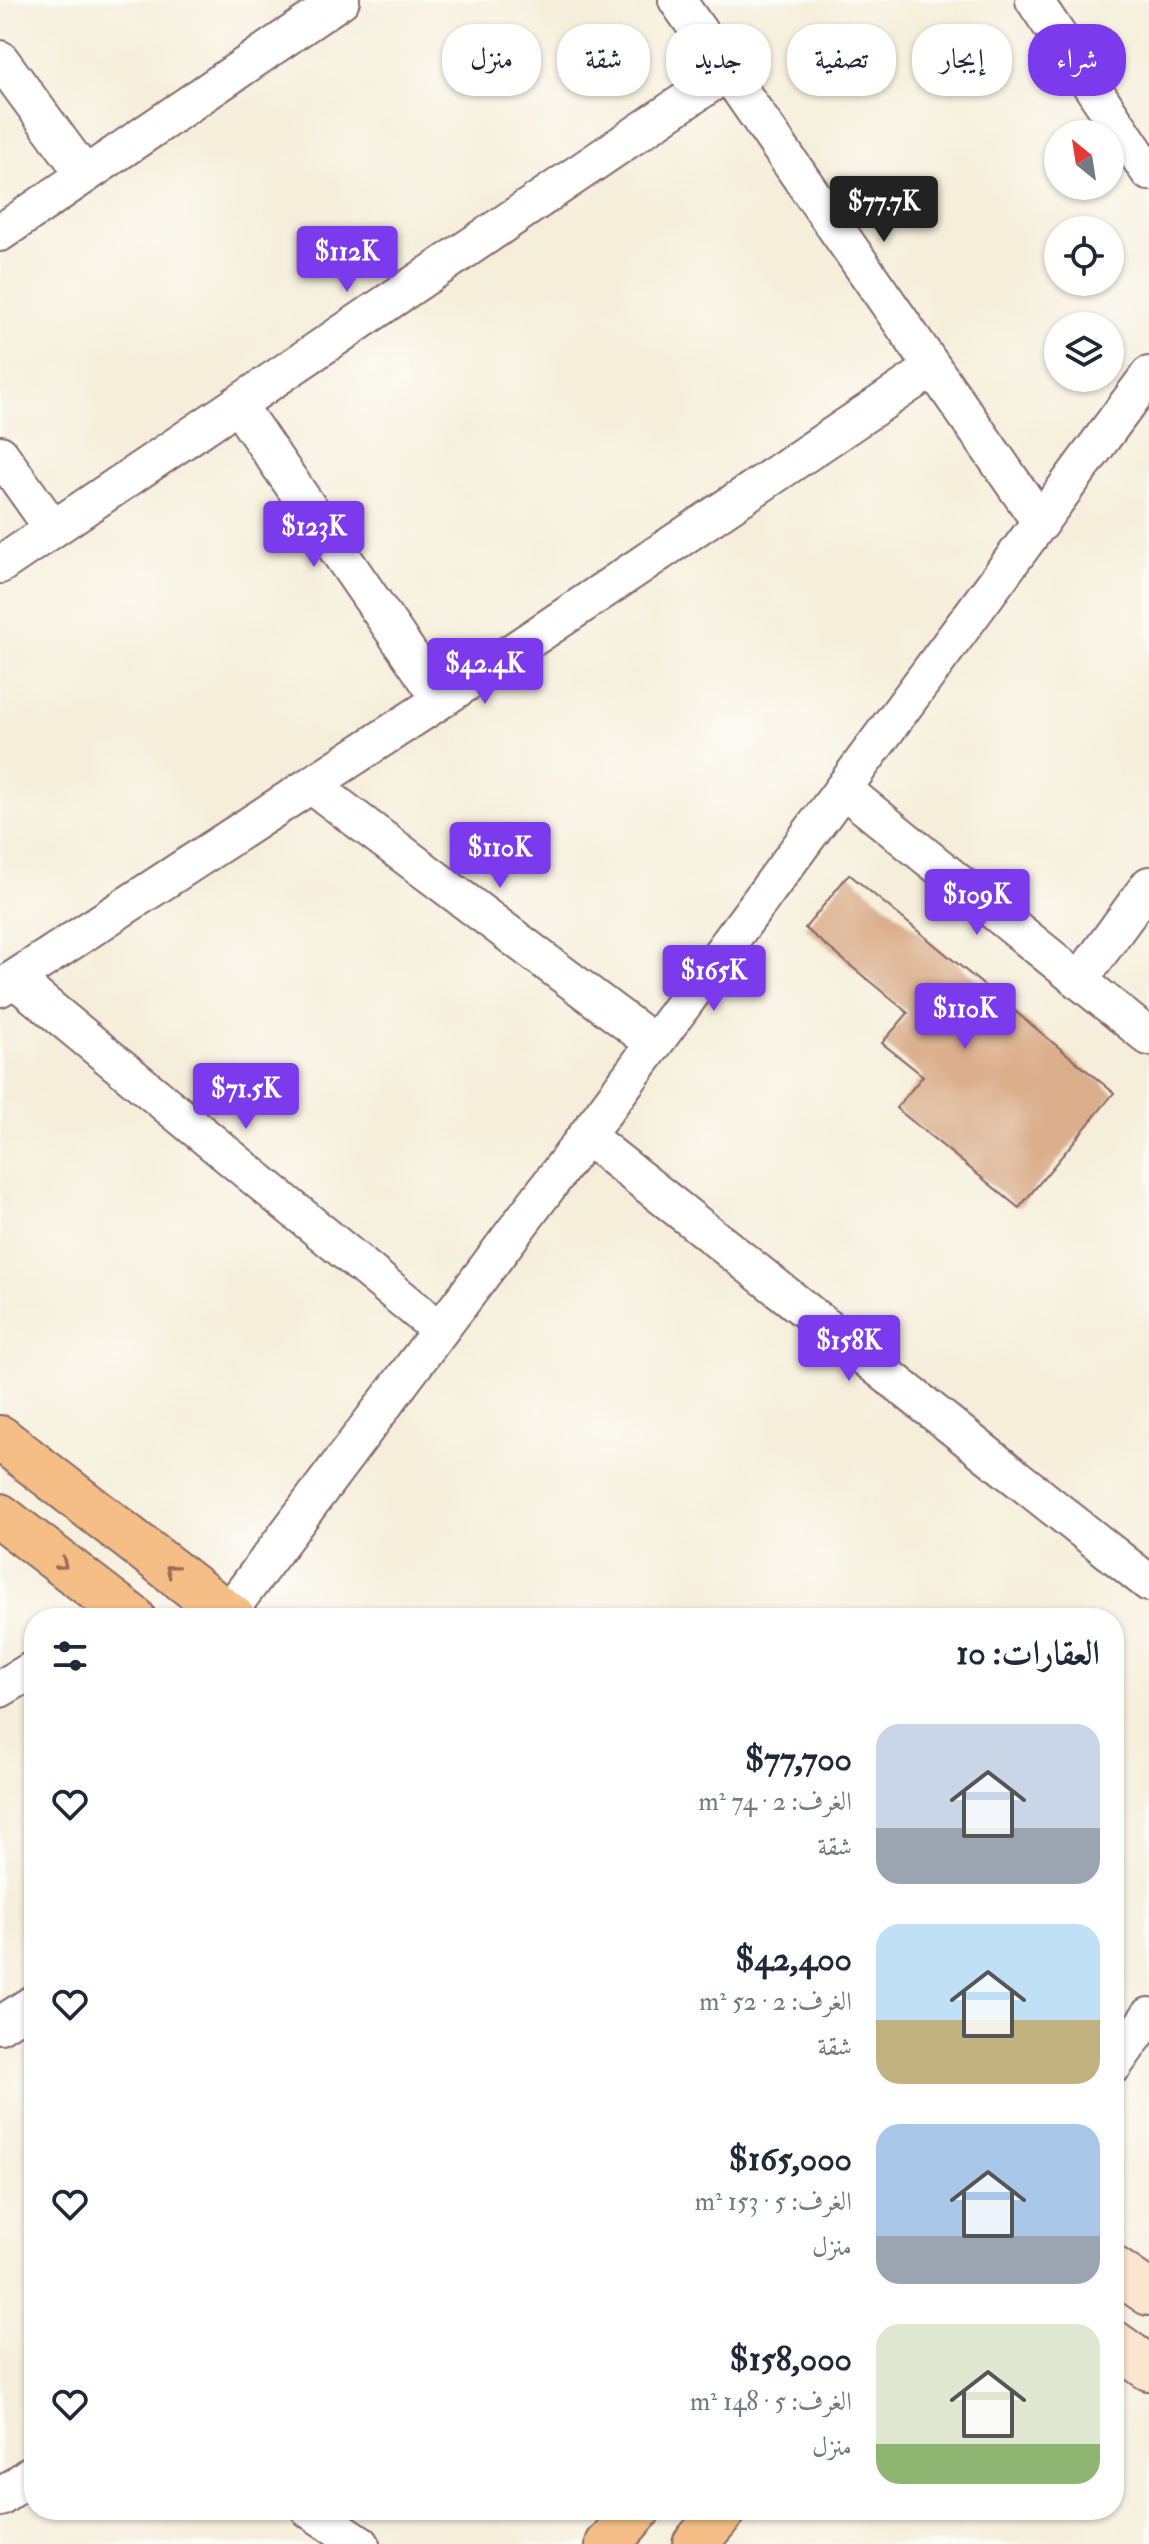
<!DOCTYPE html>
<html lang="ar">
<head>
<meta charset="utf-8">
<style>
	:root { --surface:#fff; --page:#f6f6f7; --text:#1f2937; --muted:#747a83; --accent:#7c3aed }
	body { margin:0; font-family:"IM FELL Double Pica",Amiri,serif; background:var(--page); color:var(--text); direction:rtl; height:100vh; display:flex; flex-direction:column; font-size:30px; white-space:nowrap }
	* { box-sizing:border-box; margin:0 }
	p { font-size:26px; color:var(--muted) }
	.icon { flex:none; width:44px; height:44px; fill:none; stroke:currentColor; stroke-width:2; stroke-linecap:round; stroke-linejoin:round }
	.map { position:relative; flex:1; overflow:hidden; direction:ltr }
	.details { position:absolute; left:24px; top:1608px; width:1100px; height:912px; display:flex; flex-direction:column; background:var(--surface); border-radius:32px; box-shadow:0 2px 6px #0004; direction:rtl }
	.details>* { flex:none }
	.banner { position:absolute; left:24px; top:24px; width:1102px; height:72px; direction:rtl; display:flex; gap:16px }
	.needle { width:52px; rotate:330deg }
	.fabs { position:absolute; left:1044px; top:120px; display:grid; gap:16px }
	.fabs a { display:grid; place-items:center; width:80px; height:80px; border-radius:50%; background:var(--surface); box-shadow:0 2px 6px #0004; font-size:40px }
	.price { position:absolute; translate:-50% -68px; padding:0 18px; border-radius:8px; background:var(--accent); color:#fff; font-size:26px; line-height:52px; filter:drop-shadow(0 2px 4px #0008) }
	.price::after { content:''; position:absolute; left:50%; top:48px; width:24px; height:18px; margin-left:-12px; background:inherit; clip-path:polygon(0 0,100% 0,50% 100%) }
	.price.active { background:#222; color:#fff }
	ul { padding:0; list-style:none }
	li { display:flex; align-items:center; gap:24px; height:200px; padding:0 24px }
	li span { display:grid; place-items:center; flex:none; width:224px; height:160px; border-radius:24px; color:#555 }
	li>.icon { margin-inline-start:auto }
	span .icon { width:96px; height:96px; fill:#fffc; stroke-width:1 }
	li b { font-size:34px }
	h2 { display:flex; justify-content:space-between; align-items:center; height:96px; padding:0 24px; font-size:34px }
	.chip { padding:0 28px; border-radius:32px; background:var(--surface); box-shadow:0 2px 6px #0004; font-size:28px; line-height:72px }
	.chip.active { background:var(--accent); color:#fff }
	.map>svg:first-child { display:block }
	.building { fill:#dbaf8c }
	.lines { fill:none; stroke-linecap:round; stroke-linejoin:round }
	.minor-casing { stroke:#866768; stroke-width:40 }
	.secondary-casing { stroke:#866768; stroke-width:48 }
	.primary-casing { stroke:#866768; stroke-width:48 }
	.minor { stroke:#fff; stroke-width:36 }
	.secondary { stroke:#fbe5cf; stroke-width:44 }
	.primary { stroke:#f5be86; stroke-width:44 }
	.oneway { stroke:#976754 }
</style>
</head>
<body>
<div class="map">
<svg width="1149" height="2544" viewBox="0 0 1149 2544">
	<rect width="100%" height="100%" fill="#fdfcf7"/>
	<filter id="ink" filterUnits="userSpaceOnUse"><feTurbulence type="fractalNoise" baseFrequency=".0125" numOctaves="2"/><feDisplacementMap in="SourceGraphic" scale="16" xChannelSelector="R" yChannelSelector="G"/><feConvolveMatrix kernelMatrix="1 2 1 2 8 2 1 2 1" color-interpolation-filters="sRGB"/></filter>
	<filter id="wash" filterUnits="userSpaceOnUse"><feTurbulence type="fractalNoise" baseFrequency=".006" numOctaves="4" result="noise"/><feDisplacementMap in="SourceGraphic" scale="32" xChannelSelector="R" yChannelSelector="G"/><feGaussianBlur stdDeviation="1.8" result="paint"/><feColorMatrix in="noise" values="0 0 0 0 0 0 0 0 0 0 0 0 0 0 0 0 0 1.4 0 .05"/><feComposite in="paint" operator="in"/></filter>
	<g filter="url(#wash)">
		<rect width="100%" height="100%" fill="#f5eeda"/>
		<g id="blocks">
			<path class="building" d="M849 874 1114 1093 1019 1208 896 1108 923 1076 882 1043 908 1013 805 928Z"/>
		</g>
	</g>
	<g filter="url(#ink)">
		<use href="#blocks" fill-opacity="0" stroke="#866768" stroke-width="2"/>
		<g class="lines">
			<g class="minor-casing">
				<path id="minor" d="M677 0 1041 523
					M1034 0 1149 172
					M0 59 85 175
					M0 233 341 0
					M237 404 441 700
					M0 454 53 529
					M0 565 728 72
					M311 785 654 1043
					M843 789 1149 1037
					M14 979 440 1330
					M1079 981 1149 885
					M0 988 441 700 933 368
					M586 1136 1149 1583
					M227 1614 586 1136 1149 375
					M0 1689 34 1669
					M0 2025 34 2003
					M1114 2065 1149 2016
					M0 2498 34 2472
					M310 2510 361 2544"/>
			</g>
			<g class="secondary-casing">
				<path id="secondary" d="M1114 2269 1149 2293
					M1114 2343 1149 2368"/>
			</g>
			<g class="primary-casing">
				<path id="primary" d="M0 1438 233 1618
					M0 1516 133 1618
					M608 2544 638 2510
					M695 2544 724 2510"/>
			</g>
			<use href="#minor" class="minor"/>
			<use href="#secondary" class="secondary"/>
			<use href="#primary" class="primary"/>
		</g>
		<defs><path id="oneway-chevron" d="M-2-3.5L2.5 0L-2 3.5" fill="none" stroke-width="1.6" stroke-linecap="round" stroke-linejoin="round" transform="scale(2)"/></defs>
		<g class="oneway">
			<use href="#oneway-chevron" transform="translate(62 1564) rotate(37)"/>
			<use href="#oneway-chevron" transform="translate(171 1570) rotate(-142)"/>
		</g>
	</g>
</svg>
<div class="fabs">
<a><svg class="needle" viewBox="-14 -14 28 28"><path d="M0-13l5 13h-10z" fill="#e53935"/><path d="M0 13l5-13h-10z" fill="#747a83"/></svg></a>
<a><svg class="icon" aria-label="locate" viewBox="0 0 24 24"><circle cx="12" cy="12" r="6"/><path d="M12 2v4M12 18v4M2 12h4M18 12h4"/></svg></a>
<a><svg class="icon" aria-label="layers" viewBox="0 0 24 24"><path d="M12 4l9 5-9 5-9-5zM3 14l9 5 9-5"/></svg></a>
</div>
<b class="price active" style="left:884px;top:244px">$77.7K</b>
<b class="price" style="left:347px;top:294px">$112K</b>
<b class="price" style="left:314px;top:569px">$123K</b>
<b class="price" style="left:485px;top:706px">$42.4K</b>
<b class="price" style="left:500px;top:890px">$110K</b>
<b class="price" style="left:977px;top:937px">$109K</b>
<b class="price" style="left:714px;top:1013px">$165K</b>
<b class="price" style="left:965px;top:1051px">$110K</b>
<b class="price" style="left:246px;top:1131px">$71.5K</b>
<b class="price" style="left:849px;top:1383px">$158K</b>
<div class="banner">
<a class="chip active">شراء</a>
<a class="chip">إيجار</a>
<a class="chip">تصفية</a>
<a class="chip">جديد</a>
<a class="chip">شقة</a>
<a class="chip">منزل</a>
</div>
<section class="details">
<h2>العقارات: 10<svg class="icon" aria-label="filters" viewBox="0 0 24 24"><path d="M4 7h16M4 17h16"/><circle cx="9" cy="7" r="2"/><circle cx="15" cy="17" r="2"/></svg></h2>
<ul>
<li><span style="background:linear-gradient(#c9d6e8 65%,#9aa5b1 0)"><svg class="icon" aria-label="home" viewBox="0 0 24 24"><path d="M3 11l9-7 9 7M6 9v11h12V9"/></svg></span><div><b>$77,700</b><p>الغرف: 2 · 74 m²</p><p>شقة</p></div><svg class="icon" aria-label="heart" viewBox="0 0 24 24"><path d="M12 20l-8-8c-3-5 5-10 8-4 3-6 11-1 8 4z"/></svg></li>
<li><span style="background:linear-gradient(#bfe0f5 60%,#c2b280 0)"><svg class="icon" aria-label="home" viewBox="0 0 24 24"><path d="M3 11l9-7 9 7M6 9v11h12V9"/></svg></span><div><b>$42,400</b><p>الغرف: 2 · 52 m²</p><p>شقة</p></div><svg class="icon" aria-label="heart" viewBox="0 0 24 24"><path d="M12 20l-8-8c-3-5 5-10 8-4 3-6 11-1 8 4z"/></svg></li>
<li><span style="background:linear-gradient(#a9c7e8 70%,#9aa5b1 0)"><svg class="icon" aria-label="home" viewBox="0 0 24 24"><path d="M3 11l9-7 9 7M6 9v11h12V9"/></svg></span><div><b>$165,000</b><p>الغرف: 5 · 153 m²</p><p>منزل</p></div><svg class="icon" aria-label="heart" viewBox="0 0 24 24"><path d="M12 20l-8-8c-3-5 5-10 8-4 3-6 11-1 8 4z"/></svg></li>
<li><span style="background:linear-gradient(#dfe7d0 75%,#8fb573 0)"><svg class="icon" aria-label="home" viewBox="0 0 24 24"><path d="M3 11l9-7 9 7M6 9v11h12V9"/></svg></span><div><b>$158,000</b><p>الغرف: 5 · 148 m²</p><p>منزل</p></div><svg class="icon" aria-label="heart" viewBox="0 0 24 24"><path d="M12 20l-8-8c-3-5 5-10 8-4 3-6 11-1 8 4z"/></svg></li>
</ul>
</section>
</div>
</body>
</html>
